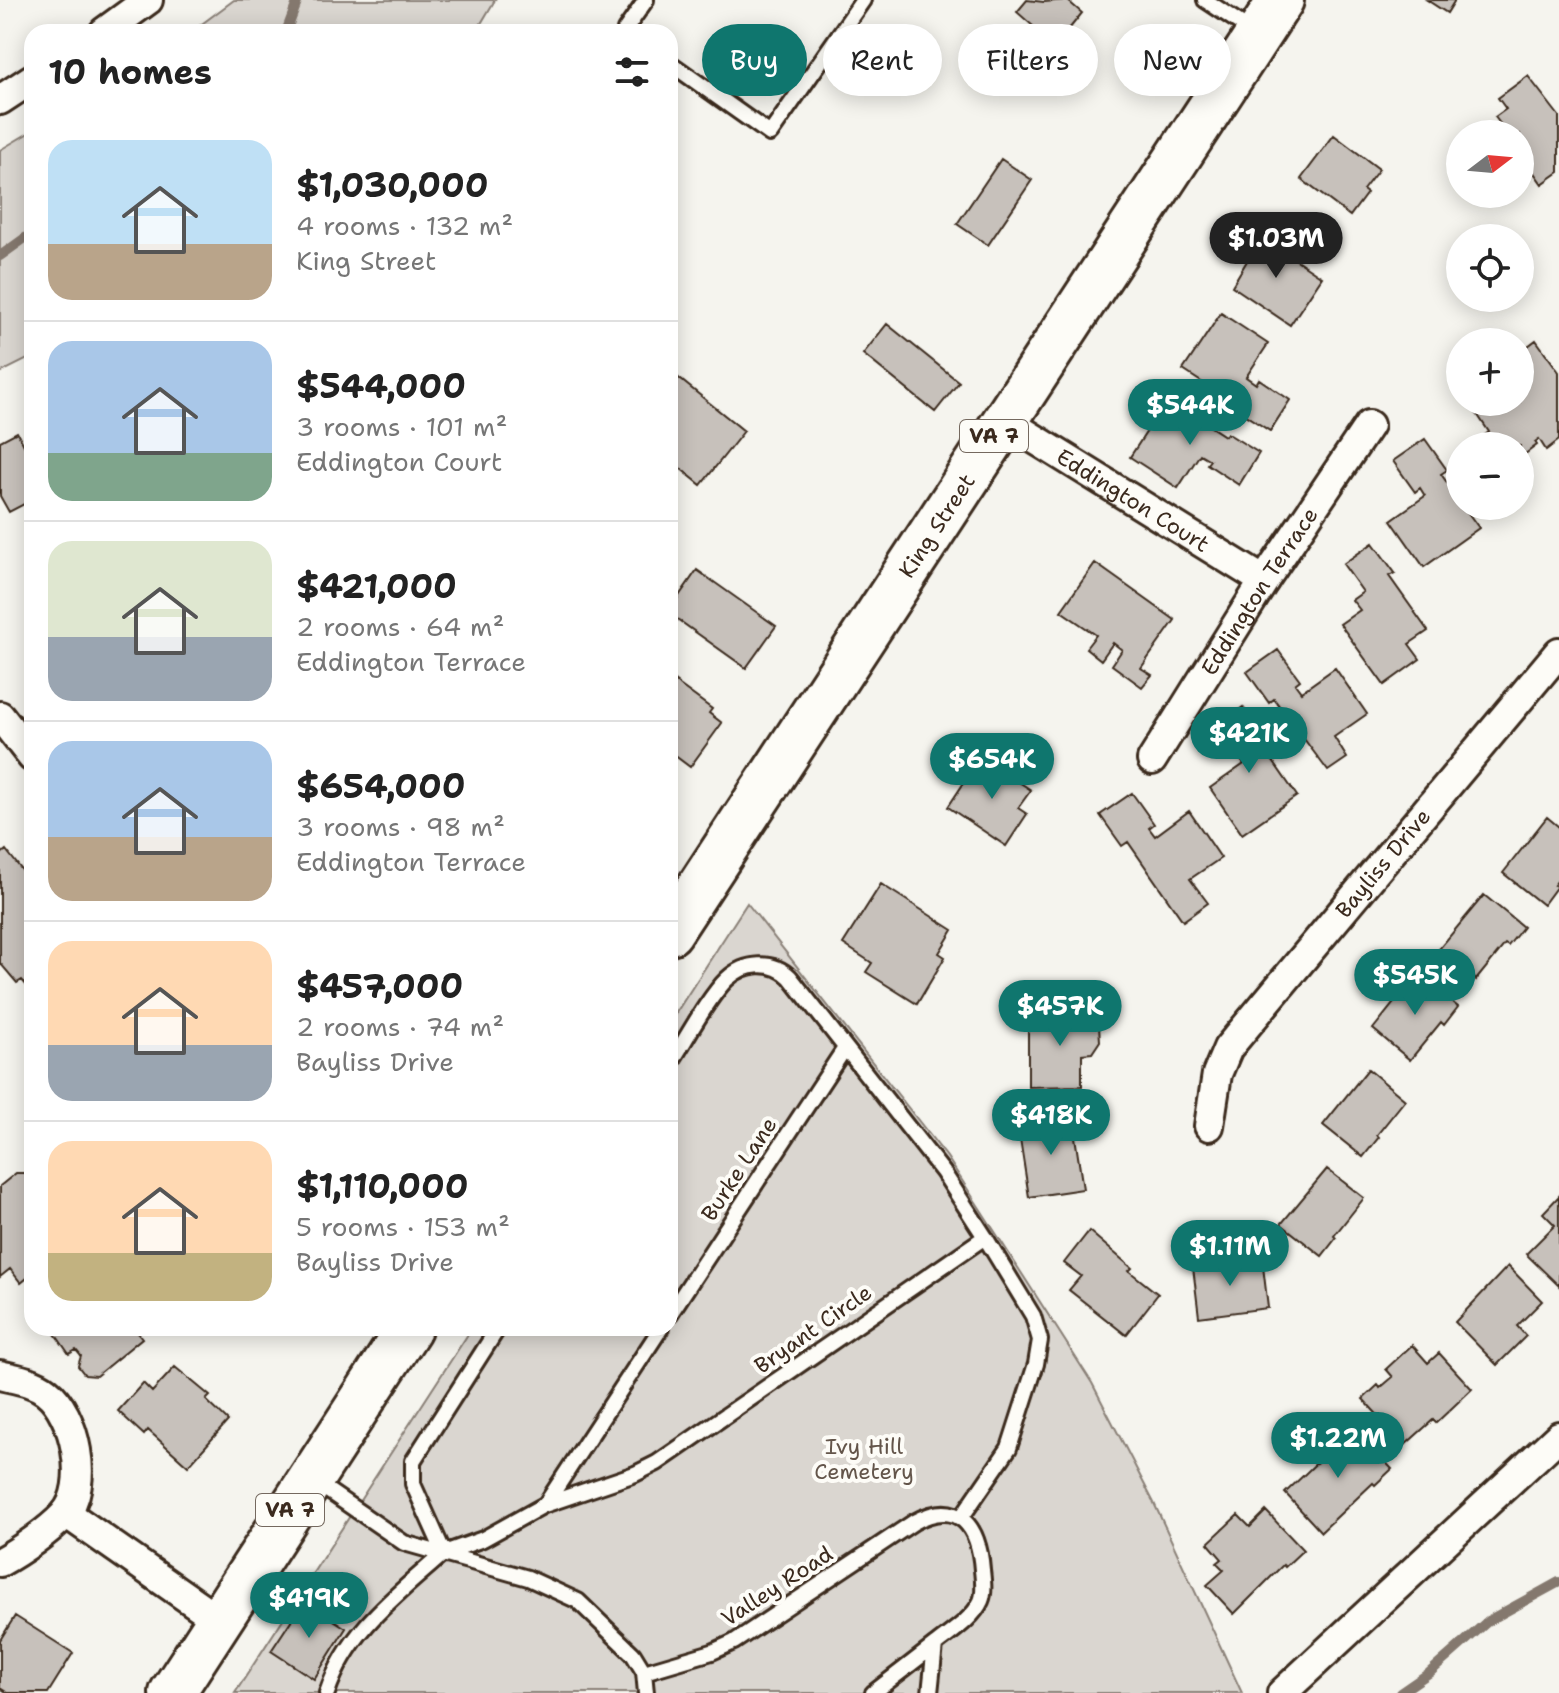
<!DOCTYPE html>
<html lang="en">
<head>
<meta charset="utf-8">
<style>
	:root { --surface:#fff; --page:#f6f6f6; --text:#222; --muted:#767676; --line:#e0e0e0; --accent:#0f766e }
	body { margin:0; font-family:"Shantell Sans",sans-serif; background:var(--page); color:var(--text); height:100vh; display:flex; flex-direction:column; font-size:30px; white-space:nowrap }
	* { box-sizing:border-box; margin:0 }
	p { font-size:26px; color:var(--muted) }
	.icon { flex:none; width:44px; height:44px; fill:none; stroke:currentColor; stroke-width:2; stroke-linecap:round; stroke-linejoin:round }
	.map { position:relative; flex:1; overflow:hidden }
	.details { position:absolute; left:24px; top:24px; width:654px; height:1312px; display:flex; flex-direction:column; background:var(--surface); border-radius:24px; box-shadow:0 4px 20px #0003 }
	.details>* { flex:none }
	.guide { position:absolute; left:702px; top:24px; width:736px; height:72px; display:flex; gap:16px }
	.needle { width:52px; rotate:74deg }
	.controls { position:absolute; left:1446px; top:120px; display:grid; gap:16px }
	.controls a { display:grid; place-items:center; width:88px; height:88px; border-radius:50%; background:var(--surface); box-shadow:0 4px 20px #0003; font-size:40px }
	.price { position:absolute; translate:-50% -68px; padding:0 18px; border-radius:28px; background:var(--accent); color:#fff; font-size:26px; line-height:52px; filter:drop-shadow(0 2px 4px #0008) }
	.price::after { content:''; position:absolute; left:50%; top:48px; width:24px; height:18px; margin-left:-12px; background:inherit; clip-path:polygon(0 0,100% 0,50% 100%) }
	.price.on { background:#222; color:#fff }
	ul { padding:0; list-style:none }
	li { display:flex; align-items:center; gap:24px; height:200px; padding:0 24px }
	li+li { border-top:2px solid var(--line) }
	li span { display:grid; place-items:center; flex:none; width:224px; height:160px; border-radius:24px; color:#555 }
	li>.icon { margin-inline-start:auto }
	span .icon { width:96px; height:96px; fill:#fffc; stroke-width:1 }
	li b { font-size:34px }
	h2 { display:flex; justify-content:space-between; align-items:center; height:96px; padding:0 24px; font-size:34px }
	.tag { padding:0 28px; border-radius:36px; background:var(--surface); box-shadow:0 4px 20px #0003; font-size:28px; line-height:72px }
	.tag.on { background:var(--accent); color:#fff }
	.map>svg:first-child { display:block }
	.green { fill:#dad6d0; stroke:#8a8077; stroke-width:2 }
	.lines { fill:none; stroke-linecap:round; stroke-linejoin:round }
	.stream { stroke:#84786e; stroke-width:10 }
	.building { fill:#c7c1bb; stroke:#3b2a1e; stroke-width:2 }
	.lane-casing { stroke:#3b2a1e; stroke-width:20 }
	.street-casing { stroke:#3b2a1e; stroke-width:34 }
	.primary-casing { stroke:#3b2a1e; stroke-width:50 }
	.lane { stroke:#fdfcf7; stroke-width:14 }
	.street { stroke:#fdfcf7; stroke-width:28 }
	.primary { stroke:#fdfcf7; stroke-width:44 }
	.labels { text-anchor:middle; dominant-baseline:central; stroke-width:8; stroke-linejoin:round; paint-order:stroke }
	.shield { fill:#fdfcf7; stroke:#75695f; stroke-width:2 }
	.shield-label { font-size:20px; font-weight:bold; fill:#3b2a1e }
	.street-label { font-size:22px; fill:#3b2a1e; stroke:#fdfcf7 }
	.park-label { font-size:22px; fill:#63554a; stroke:#fdfcf7 }
</style>
</head>
<body>
<div class="map">
<svg width="1559" height="1693" viewBox="0 0 1559 1693">
	<rect width="100%" height="100%" fill="#f5f4ee"/>
	<filter id="ink" filterUnits="userSpaceOnUse"><feTurbulence type="fractalNoise" baseFrequency=".0125" numOctaves="2"/><feDisplacementMap in="SourceGraphic" scale="16" xChannelSelector="R" yChannelSelector="G"/><feConvolveMatrix kernelMatrix="1 2 1 2 8 2 1 2 1" color-interpolation-filters="sRGB"/></filter>
	<g filter="url(#ink)">
		<path class="green" d="M234 0H495L476 32H191Z
			M32 131V357L0 373V150Z
			M747 903 947 1157 1092 1383 1154 1503 1242 1693H235L472 1328H670V1022Z"/>
		<g class="lines">
			<path class="stream" d="M286 32 298 0
				M0 256 32 233
				M1400 1693 1429 1673 1488 1621 1559 1582"/>
		</g>
		<path class="building" d="M1027 0 1044 2 1067 0 1082 13 1048 55 1034 43 1020 60 1011 52 1033 26 1017 12Z
			M1427 0H1455L1447 13Z
			M1528 76 1559 116V172L1542 184 1520 153V134H1497L1504 129 1495 117 1506 109 1498 98Z
			M1334 135 1379 169 1363 190 1367 193 1350 216 1301 179Z
			M1001 159 1032 180 988 245 957 224Z
			M1263 234 1281 247 1280 249 1322 277 1290 325 1232 286Z
			M1221 313 1268 344 1246 377 1256 384 1259 379 1290 400 1270 431 1239 411 1241 408 1183 370Z
			M887 324 959 382 935 412 863 354Z
			M1536 340 1559 372V440L1546 450 1539 439 1535 442 1537 445 1520 458V446H1488L1482 437 1489 432 1473 408 1481 402H1520V352Z
			M670 371 744 431 701 485 670 460Z
			M1168 399 1225 436 1227 433 1259 453 1239 485 1207 464 1210 460 1200 454 1178 488 1130 457Z
			M17 432 26 449 32 446V500L9 512 0 496V441Z
			M1425 439 1447 470 1441 474 1460 501V506H1463L1479 528 1424 567 1391 520 1425 496 1420 488 1415 492 1393 461Z
			M1373 543 1395 573 1389 576 1428 631 1409 644 1420 659 1384 685 1340 624 1360 610 1352 600 1363 592 1343 564Z
			M1095 563 1175 620 1141 668 1152 675 1142 687 1112 665 1122 650 1113 643 1101 660 1086 648 1096 635 1061 611Z
			M697 570 776 626 746 668 670 614V609Z
			M1278 650 1300 680 1295 684 1301 692 1335 668 1367 714 1334 737 1347 758 1328 771 1274 699 1269 703 1247 672Z
			M670 678 712 709 709 713 722 723 690 767 670 752Z
			M1243 707 1264 738 1259 741 1297 796 1242 834 1210 788 1244 764 1238 757 1233 760 1212 729Z
			M981 757 1031 790 1018 808 1027 814 1006 846 948 807Z
			M1132 793 1154 824 1149 828 1155 836 1189 811 1221 858 1190 879 1208 903 1183 921 1128 842 1122 846 1100 815Z
			M1547 817 1559 827V879L1554 885 1557 886 1543 905 1503 873Z
			M6 850 32 883 30 886 32 888V992L22 980 17 983 0 963V855Z
			M881 884 953 930 939 953 945 957 917 1004 866 972 872 963 843 944Z
			M1484 895 1523 927 1508 946 1505 944 1476 980 1439 949Z
			M1417 974 1458 1007 1444 1025 1441 1022 1410 1060 1373 1029Z
			M1028 1013H1092L1099 1026 1100 1041 1092 1053 1082 1054V1086L1028 1087Z
			M1368 1069 1405 1100 1377 1135 1379 1137 1363 1157 1323 1125Z
			M1072 1117 1083 1189 1029 1197 1018 1126Z
			M1327 1169 1364 1198 1334 1236 1336 1238 1322 1256 1281 1224Z
			M16 1173H27L32 1179V1274L21 1283 10 1269 0 1277V1186Z
			M1559 1196V1286L1526 1254 1555 1225 1543 1213Z
			M1089 1231 1132 1268 1129 1271 1158 1294 1126 1335 1069 1290 1081 1276 1064 1263Z
			M1262 1258 1268 1308 1199 1317 1193 1267Z
			M1508 1266 1542 1301 1517 1326 1526 1336 1497 1365 1455 1322Z
			M51 1328H134L142 1338 96 1376 85 1375 78 1366 81 1356 76 1350 69 1354Z
			M1412 1345 1428 1363 1439 1353 1472 1389 1436 1423 1433 1420 1405 1445 1363 1399 1378 1385 1380 1388 1393 1377 1386 1369Z
			M175 1367 210 1396 206 1400 228 1421 188 1466 148 1430 144 1435 118 1411 143 1383 152 1392Z
			M1353 1428 1392 1469 1375 1485 1373 1483 1321 1532 1285 1493Z
			M1266 1511 1303 1550 1285 1567 1283 1565 1234 1614 1207 1585 1224 1570 1217 1563 1222 1559 1208 1543 1238 1515 1250 1527Z
			M304 1601 346 1628 314 1679 271 1651Z
			M15 1616 73 1653 48 1693H8L0 1688V1640Z"/>
		<g class="lines">
			<g class="lane-casing">
				<path id="lane" d="M1205 0 1255 33
					M628 32 625 30 646 0
					M670 63 770 134 863 0
					M670 1314 845 1048
					M498 1328 413 1461V1484L444 1553 483 1539 544 1505 635 1474 657 1463 985 1237 943 1172 790 977C773 960 745 962 727 979 709 996 685 1041 670 1064
					M314 1481 404 1543 528 1578 578 1601 633 1654 644 1672 712 1652 734 1642 914 1522C960 1497 979 1528 982 1570 983 1580 985 1592 981 1601 973 1619 950 1633 935 1645L930 1693
					M545 1505 661 1328
					M961 1518 1009 1448 1036 1364 1040 1340 1033 1316 985 1237
					M644 1672 646 1693
					M327 1693C348 1630 397 1595 444 1553
					M873 1693 935 1645"/>
			</g>
			<g class="street-casing">
				<g id="street">
					<path d="M104 32 148 0"/>
					<path d="M0 100 32 79"/>
					<path id="s1" d="M1004 420 1264 581"/>
					<path d="M0 716 32 757"/>
					<path id="s2" d="M1152 760 1264 581 1369 425"/>
					<path id="s3" d="M1209 1126 1217 1074 1228 1048 1559 652"/>
					<path d="M0 1375C16 1379 33 1381 46 1391 75 1413 91 1486 64 1515 49 1531 20 1551 0 1562"/>
					<path d="M66 1513 219 1620"/>
					<path d="M1282 1693 1559 1436"/>
				</g>
			</g>
			<g class="primary-casing">
				<g id="primary">
					<path id="s4" d="M670 932 1281 0"/>
					<path d="M172 1693 409 1328"/>
				</g>
			</g>
			<use href="#lane" class="lane"/>
			<use href="#street" class="street"/>
			<use href="#primary" class="primary"/>
		</g>
	</g>
	<g class="labels">
		<g class="shield">
			<rect x="960" y="420" width="68" height="32" rx="6"/>
			<rect x="256" y="1494" width="68" height="32" rx="6"/>
		</g>
		<g class="shield-label">
			<text x="994" y="436">VA 7</text>
			<text x="290" y="1510">VA 7</text>
		</g>
		<g class="street-label">
			<text stroke="none"><textPath href="#s1" startOffset="152">Eddington Court</textPath></text>
			<text stroke="none"><textPath href="#s4" startOffset="486">King Street</textPath></text>
			<text stroke="none"><textPath href="#s2" startOffset="200">Eddington Terrace</textPath></text>
			<text stroke="none"><textPath href="#s3" startOffset="322">Bayliss Drive</textPath></text>
			<text transform="translate(739 1169) rotate(-57)">Burke Lane</text>
			<text transform="translate(813 1329) rotate(-35)">Bryant Circle</text>
			<text transform="translate(777 1586) rotate(-33)">Valley Road</text>
		</g>
		<g class="park-label">
			<text x="864" y="1446">Ivy Hill<tspan x="864" dy="25">Cemetery</tspan></text>
		</g>
	</g>
</svg>
<div class="controls">
<a><svg class="needle" viewBox="-14 -14 28 28"><path d="M0-13l5 13h-10z" fill="#e53935"/><path d="M0 13l5-13h-10z" fill="#767676"/></svg></a>
<a><svg class="icon" aria-label="locate" viewBox="0 0 24 24"><circle cx="12" cy="12" r="6"/><path d="M12 2v4M12 18v4M2 12h4M18 12h4"/></svg></a>
<a>+</a>
<a>−</a>
</div>
<b class="price on" style="left:1276px;top:280px">$1.03M</b>
<b class="price" style="left:1190px;top:447px">$544K</b>
<b class="price" style="left:1249px;top:775px">$421K</b>
<b class="price" style="left:992px;top:801px">$654K</b>
<b class="price" style="left:1415px;top:1017px">$545K</b>
<b class="price" style="left:1060px;top:1048px">$457K</b>
<b class="price" style="left:1051px;top:1157px">$418K</b>
<b class="price" style="left:1230px;top:1288px">$1.11M</b>
<b class="price" style="left:1338px;top:1480px">$1.22M</b>
<b class="price" style="left:309px;top:1640px">$419K</b>
<div class="guide">
<a class="tag on">Buy</a>
<a class="tag">Rent</a>
<a class="tag">Filters</a>
<a class="tag">New</a>
</div>
<section class="details">
<h2>10 homes<svg class="icon" aria-label="filters" viewBox="0 0 24 24"><path d="M4 7h16M4 17h16"/><circle cx="9" cy="7" r="2"/><circle cx="15" cy="17" r="2"/></svg></h2>
<ul>
<li><span style="background:linear-gradient(#bfe0f5 65%,#b9a48a 0)"><svg class="icon" aria-label="home" viewBox="0 0 24 24"><path d="M3 11l9-7 9 7M6 9v11h12V9"/></svg></span><div><b>$1,030,000</b><p>4 rooms · 132 m²</p><p>King Street</p></div></li>
<li><span style="background:linear-gradient(#a9c7e8 70%,#7fa58c 0)"><svg class="icon" aria-label="home" viewBox="0 0 24 24"><path d="M3 11l9-7 9 7M6 9v11h12V9"/></svg></span><div><b>$544,000</b><p>3 rooms · 101 m²</p><p>Eddington Court</p></div></li>
<li><span style="background:linear-gradient(#dfe7d0 60%,#9aa5b1 0)"><svg class="icon" aria-label="home" viewBox="0 0 24 24"><path d="M3 11l9-7 9 7M6 9v11h12V9"/></svg></span><div><b>$421,000</b><p>2 rooms · 64 m²</p><p>Eddington Terrace</p></div></li>
<li><span style="background:linear-gradient(#a9c7e8 60%,#b9a48a 0)"><svg class="icon" aria-label="home" viewBox="0 0 24 24"><path d="M3 11l9-7 9 7M6 9v11h12V9"/></svg></span><div><b>$654,000</b><p>3 rooms · 98 m²</p><p>Eddington Terrace</p></div></li>
<li><span style="background:linear-gradient(#ffd9b3 65%,#9aa5b1 0)"><svg class="icon" aria-label="home" viewBox="0 0 24 24"><path d="M3 11l9-7 9 7M6 9v11h12V9"/></svg></span><div><b>$457,000</b><p>2 rooms · 74 m²</p><p>Bayliss Drive</p></div></li>
<li><span style="background:linear-gradient(#ffd9b3 70%,#c2b280 0)"><svg class="icon" aria-label="home" viewBox="0 0 24 24"><path d="M3 11l9-7 9 7M6 9v11h12V9"/></svg></span><div><b>$1,110,000</b><p>5 rooms · 153 m²</p><p>Bayliss Drive</p></div></li>
</ul>
</section>
</div>
</body>
</html>
